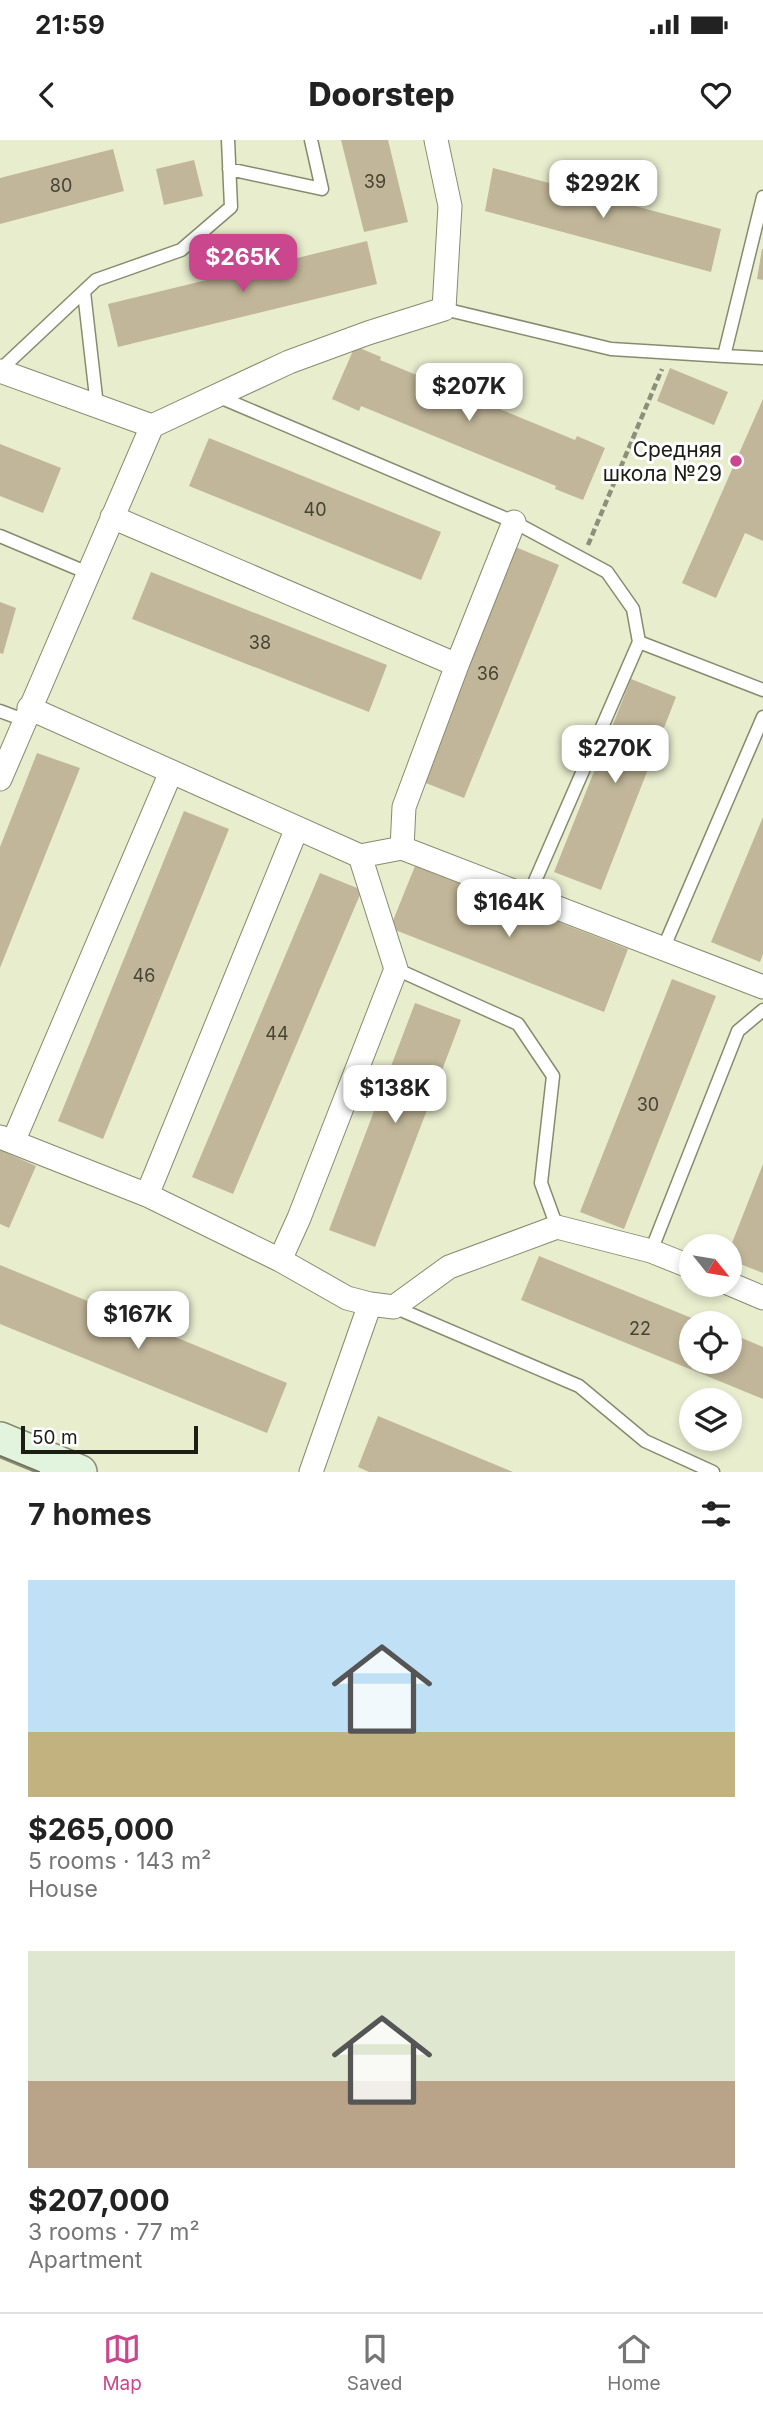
<!DOCTYPE html>
<html lang="en">
<head>
<meta charset="utf-8">
<style>
	:root { --surface:#fff; --page:#f2f2f2; --text:#222; --muted:#767676; --line:#e0e0e0; --accent:#ca478d }
	body { margin:0; font-family:Inter,sans-serif; background:var(--page); color:var(--text); height:100vh; display:flex; flex-direction:column; font-size:26px; white-space:nowrap }
	* { box-sizing:border-box; margin:0 }
	p { font-size:23px; color:var(--muted) }
	.icon { flex:none; width:38px; height:38px; fill:none; stroke:currentColor; stroke-width:2; stroke-linecap:round; stroke-linejoin:round }
	.map { position:relative; height:1332px; overflow:hidden }
	.details { display:flex; flex-direction:column; background:var(--surface); flex:1 }
	.details>* { flex:none }
	.needle { width:46px; rotate:120deg }
	.controls { position:absolute; left:679px; top:1094px; display:grid; gap:14px }
	.controls a { display:grid; place-items:center; width:63px; height:63px; border-radius:50%; background:var(--surface); box-shadow:0 4px 10px #0003; font-size:35px }
	.scale { position:absolute; left:21px; bottom:18px; width:177px; box-sizing:border-box; padding-left:7px; border:4px solid #1d1e13; border-top:0; font-size:19px; line-height:24px; white-space:nowrap; color:#1d1e13; -webkit-text-stroke:5px #fff; paint-order:stroke }
	.price { position:absolute; translate:-50% -60px; padding:0 16px; border-radius:14px; background:#fff; color:#222; font-size:23px; line-height:46px; filter:drop-shadow(0 2px 4px #0008) }
	.price::after { content:''; position:absolute; left:50%; top:42px; width:21px; height:16px; margin-left:-10px; background:inherit; clip-path:polygon(0 0,100% 0,50% 100%) }
	.price.active { background:var(--accent); color:#fff }
	ul { padding:0; list-style:none }
	li { display:grid; align-content:center; gap:14px; height:371px; padding:0 28px }
	li span { display:grid; place-items:center; height:217px; border-radius:0px; color:#555 }
	li>.icon { margin-inline-start:auto }
	span .icon { width:126px; height:126px; fill:#fffc; stroke-width:1 }
	li b { font-size:30px }
	h2 { display:flex; justify-content:space-between; align-items:center; height:84px; padding:0 28px; font-size:30px }
	.status { display:flex; justify-content:space-between; align-items:center; height:49px; padding:0 35px; background:var(--surface); direction:ltr }
	.status svg { height:19px; fill:currentColor }
	header { display:flex; justify-content:space-between; align-items:center; height:91px; padding:0 28px; background:var(--surface); font-size:32px; font-weight:800 }
	.tab-bar { display:flex; justify-content:space-around; align-items:center; height:98px; border-top:2px solid var(--line); background:var(--surface); font-size:19px; color:var(--muted) }
	.tab-bar a { display:grid; justify-items:center; gap:4px }
	.tab-bar .active { color:var(--accent) }
	.map>svg:first-child { display:block }
	.building { fill:#c1b699 }
	.lines { fill:none; stroke-linecap:round; stroke-linejoin:round }
	.service-casing { stroke:#878b6e; stroke-width:15 }
	.minor-casing { stroke:#878b6e; stroke-width:25 }
	.secondary-casing { stroke:#878b6e; stroke-width:36 }
	.path { stroke:#8c8f79; stroke-width:4.5; stroke-dasharray:7 3.5; stroke-linecap:butt }
	.service { stroke:#fff; stroke-width:12 }
	.minor { stroke:#fff; stroke-width:23 }
	.secondary { stroke:#e2f3de; stroke-width:33 }
	.tram { stroke:#70735f; stroke-width:2 }
	.poi-dot { fill:#ca478d; stroke:#fff; stroke-width:2.5 }
	.labels { text-anchor:middle; dominant-baseline:central; stroke-width:6; stroke-linejoin:round; paint-order:stroke }
	.number-label { font-size:18px; fill:#464434 }
	.poi-label { font-size:21px; fill:#1d1e13; stroke:#fff; text-anchor:end }
</style>
</head>
<body>
<div class="status"><b>21:59</b><svg viewBox="0 0 49 12"><path d="M0 12V9h3v3zM5 12V6h3v6zM10 12V3h3v9zM15 12V0h3v12zM26 1h20v11H26zM47 4h2v5h-2z"/></svg></div>
<header><svg class="icon" aria-label="back" viewBox="0 0 24 24"><path d="M15 5l-7 7 7 7"/></svg>Doorstep<svg class="icon" aria-label="heart" viewBox="0 0 24 24"><path d="M12 20l-8-8c-3-5 5-10 8-4 3-6 11-1 8 4z"/></svg></header>
<div class="map">
<svg width="763" height="1332" viewBox="0 0 763 1332">
	<rect width="100%" height="100%" fill="#e8edce"/>
	<path class="building" d="M341 0H388L408 82 364 92Z
		M113 9 124 51 0 84V38Z
		M194 20 203 56 164 65 156 29Z
		M493 28 721 89 711 132 485 71Z
		M367 101 377 144 118 207 108 164Z
		M762 109H763V140L757 139Z
		M355 206 381 217 380 220 575 300 577 296 605 308 583 360 555 349 556 346 361 266 359 271 332 259Z
		M670 228 728 252 714 285 657 261Z
		M763 259V401L745 393 716 458 682 443Z
		M209 298 441 392 421 440 189 346Z
		M0 304 61 328 43 373 0 356Z
		M513 406 559 425 464 658 418 640Z
		M151 432 387 525 369 572 132 479Z
		M0 462 16 468 3 514 0 513Z
		M631 539 676 557 601 750 554 732Z
		M37 613 80 628 0 828V707Z
		M184 671 229 689 103 999 58 981Z
		M763 677V814L760 822 711 802Z
		M415 726 628 809 604 872 390 788Z
		M320 733 362 750 233 1054 192 1037Z
		M672 839 716 856 624 1089 580 1072Z
		M415 863 461 880 375 1107 329 1090Z
		M0 1010 36 1026 9 1088 0 1084Z
		M763 1024V1133L730 1120V1108Z
		M539 1116 704 1183H691V1222H730V1193L763 1207V1259L521 1160Z
		M0 1125 287 1243 267 1293 0 1184Z
		M378 1276 513 1332H369L358 1327Z"/>
	<g class="lines">
		<g class="service-casing">
			<path id="service" d="M229 29 322 49 311 0
				M763 57 724 216 763 218
				M84 152 97 266
				M444 169 611 209 724 216
				M0 230 96 140 181 110 231 67 228 0
				M217 256 514 382 607 432 633 469 639 502 763 550
				M0 396 88 433
				M0 571 24 580
				M528 757 639 502
				M663 809 763 577
				M396 829 518 884 553 936 541 1043 557 1087
				M651 1111 738 891 763 870
				M394 1167 579 1246 645 1301 713 1332"/>
		</g>
		<g class="minor-casing">
			<path id="minor" d="M0 231 152 286
				M112 377 457 525 404 667 402 708
				M457 525 514 382
				M29 568 360 716 402 708 763 847
				M0 639 152 286 289 222 368 193 444 169 450 66 436 0
				M360 716 396 829 299 1078 280 1120 347 1158 370 1164 394 1167 449 1127 557 1087 651 1111 691 1127
				M0 997 147 1055 280 1120
				M13 1002 171 632
				M147 1055 297 688
				M730 1144 763 1158
				M311 1332 370 1164"/>
		</g>
		<g class="secondary-casing">
			<path id="secondary" d="M0 1299 80 1332"/>
		</g>
		<path class="path" d="M588 405 662 229"/>
		<use href="#service" class="service"/>
		<use href="#minor" class="minor"/>
		<use href="#secondary" class="secondary"/>
		<path class="tram" d="M0 1316 39 1332"/>
	</g>
	<circle class="poi-dot" cx="736" cy="321" r="7"/>
	<g class="labels">
		<g class="number-label">
			<text x="375" y="41">39</text>
			<text x="61" y="45">80</text>
			<text x="315" y="369">40</text>
			<text x="260" y="502">38</text>
			<text x="488" y="533">36</text>
			<text x="144" y="835">46</text>
			<text x="277" y="893">44</text>
			<text x="648" y="964">30</text>
			<text x="640" y="1188">22</text>
		</g>
		<g class="poi-label">
			<text x="722" y="309">Средняя<tspan x="722" dy="24">школа №29</tspan></text>
		</g>
	</g>
</svg>
<div class="controls">
<a><svg class="needle" viewBox="-14 -14 28 28"><path d="M0-13l5 13h-10z" fill="#e53935"/><path d="M0 13l5-13h-10z" fill="#767676"/></svg></a>
<a><svg class="icon" aria-label="locate" viewBox="0 0 24 24"><circle cx="12" cy="12" r="6"/><path d="M12 2v4M12 18v4M2 12h4M18 12h4"/></svg></a>
<a><svg class="icon" aria-label="layers" viewBox="0 0 24 24"><path d="M12 4l9 5-9 5-9-5zM3 14l9 5 9-5"/></svg></a>
</div>
<div class="scale">50 m</div>
<b class="price" style="left:603px;top:80px">$292K</b>
<b class="price active" style="left:243px;top:154px">$265K</b>
<b class="price" style="left:469px;top:283px">$207K</b>
<b class="price" style="left:615px;top:645px">$270K</b>
<b class="price" style="left:509px;top:799px">$164K</b>
<b class="price" style="left:395px;top:985px">$138K</b>
<b class="price" style="left:138px;top:1211px">$167K</b>
</div>
<section class="details">
<h2>7 homes<svg class="icon" aria-label="filters" viewBox="0 0 24 24"><path d="M4 7h16M4 17h16"/><circle cx="9" cy="7" r="2"/><circle cx="15" cy="17" r="2"/></svg></h2>
<ul>
<li><span style="background:linear-gradient(#bfe0f5 70%,#c2b280 0)"><svg class="icon" aria-label="home" viewBox="0 0 24 24"><path d="M3 11l9-7 9 7M6 9v11h12V9"/></svg></span><div><b>$265,000</b><p>5 rooms · 143 m²</p><p>House</p></div></li>
<li><span style="background:linear-gradient(#dfe7d0 60%,#b9a48a 0)"><svg class="icon" aria-label="home" viewBox="0 0 24 24"><path d="M3 11l9-7 9 7M6 9v11h12V9"/></svg></span><div><b>$207,000</b><p>3 rooms · 77 m²</p><p>Apartment</p></div></li>
</ul>
</section>
<nav class="tab-bar">
<a class="active"><svg class="icon" aria-label="map" viewBox="0 0 24 24"><path d="M3 6l6-2 6 2 6-2v14l-6 2-6-2-6 2zM9 4v14M15 6v14"/></svg>Map</a>
<a><svg class="icon" aria-label="saved" viewBox="0 0 24 24"><path d="M7 4h10v16l-5-4-5 4z"/></svg>Saved</a>
<a><svg class="icon" aria-label="home" viewBox="0 0 24 24"><path d="M3 11l9-7 9 7M6 9v11h12V9"/></svg>Home</a>
</nav>
</body>
</html>
